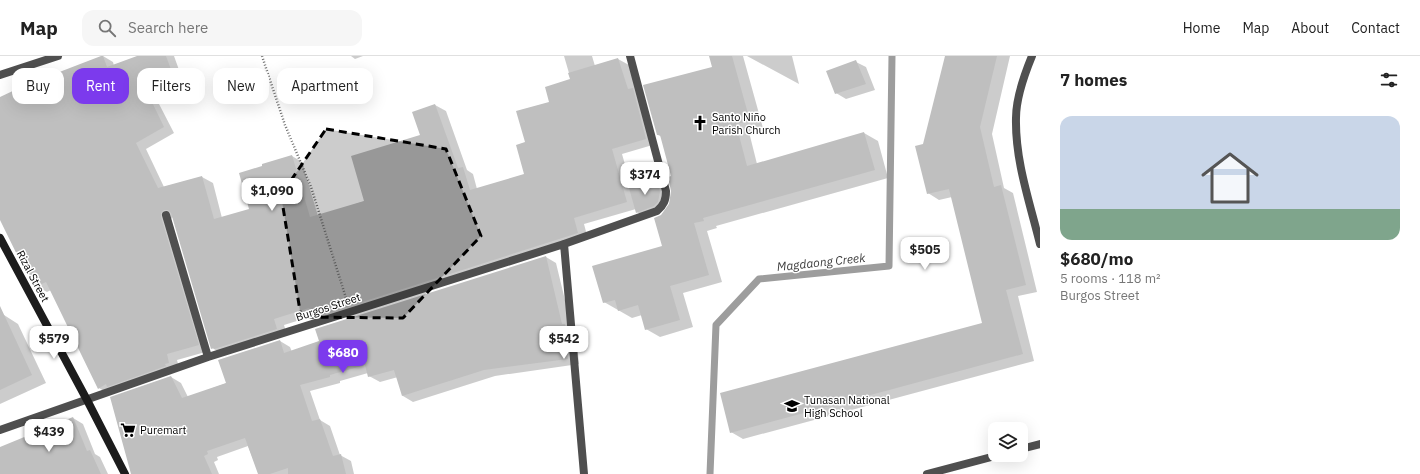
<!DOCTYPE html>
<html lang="en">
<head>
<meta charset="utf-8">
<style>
	:root { --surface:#fff; --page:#f6f6f6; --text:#222; --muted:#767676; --line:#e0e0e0; --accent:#7c3aed }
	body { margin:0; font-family:"IBM Plex Sans",sans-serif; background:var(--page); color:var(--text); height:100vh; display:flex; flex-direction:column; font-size:15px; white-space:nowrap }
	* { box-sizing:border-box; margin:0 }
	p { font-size:13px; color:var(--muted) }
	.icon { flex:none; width:22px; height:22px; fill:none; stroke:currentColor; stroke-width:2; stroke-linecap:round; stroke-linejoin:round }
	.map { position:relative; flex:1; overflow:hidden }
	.details { display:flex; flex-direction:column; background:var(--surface); width:380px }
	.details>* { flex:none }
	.guide { position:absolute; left:12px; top:12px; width:380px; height:36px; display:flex; gap:8px }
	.controls { position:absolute; left:988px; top:366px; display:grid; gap:8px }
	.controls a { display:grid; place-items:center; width:40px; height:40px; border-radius:8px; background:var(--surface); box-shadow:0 4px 16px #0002; font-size:20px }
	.price { position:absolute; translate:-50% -34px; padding:0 9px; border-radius:8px; background:#fff; color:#222; font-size:13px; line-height:26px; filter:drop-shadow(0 1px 2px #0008) }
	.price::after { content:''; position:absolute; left:50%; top:24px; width:12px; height:9px; margin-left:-6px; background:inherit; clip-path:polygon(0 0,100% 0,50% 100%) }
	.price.selected { background:var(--accent); color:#fff }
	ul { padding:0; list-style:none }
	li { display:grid; align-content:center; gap:8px; height:212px; padding:0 20px }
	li+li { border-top:1px solid var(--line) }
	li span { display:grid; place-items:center; height:124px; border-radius:12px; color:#555 }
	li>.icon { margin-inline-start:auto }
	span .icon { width:72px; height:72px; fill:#fffc; stroke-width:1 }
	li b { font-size:17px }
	h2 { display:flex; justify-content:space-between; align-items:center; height:48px; padding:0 20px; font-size:17px }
	.tag { padding:0 14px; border-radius:12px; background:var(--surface); box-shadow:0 4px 16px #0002; font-size:14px; line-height:36px }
	.tag.selected { background:var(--accent); color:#fff }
	header { display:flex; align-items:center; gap:24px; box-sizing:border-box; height:56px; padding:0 20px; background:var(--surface); border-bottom:1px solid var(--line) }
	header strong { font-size:19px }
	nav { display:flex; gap:22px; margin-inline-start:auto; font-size:14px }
	.search { width:280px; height:36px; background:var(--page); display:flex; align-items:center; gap:10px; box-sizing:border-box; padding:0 14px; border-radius:12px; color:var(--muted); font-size:15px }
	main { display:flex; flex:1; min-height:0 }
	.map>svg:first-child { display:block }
	.shadow { fill:#0003 }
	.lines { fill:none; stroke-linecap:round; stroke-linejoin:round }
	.stream { stroke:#9d9d9d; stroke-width:7 }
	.building { fill:#bfbfbf }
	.path { stroke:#717171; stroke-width:2.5; stroke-dasharray:1 2; stroke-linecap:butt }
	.service { stroke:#4f4f4f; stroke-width:8 }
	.minor { stroke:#4f4f4f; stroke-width:8 }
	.tertiary { stroke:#4f4f4f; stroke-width:8 }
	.secondary { stroke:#1c1c1c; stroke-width:8 }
	.marked { fill:#000; fill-opacity:0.2; stroke:#000; stroke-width:3; stroke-dasharray:8 5; stroke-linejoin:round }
	.labels { text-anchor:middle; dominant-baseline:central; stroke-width:3; stroke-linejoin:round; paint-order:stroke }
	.poi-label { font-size:11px; fill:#000; stroke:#fff; text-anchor:start }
	.street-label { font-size:11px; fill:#000; stroke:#fff }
	.water-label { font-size:12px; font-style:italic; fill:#3e3e3e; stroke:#fff }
</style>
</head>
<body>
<header>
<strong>Map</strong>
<div class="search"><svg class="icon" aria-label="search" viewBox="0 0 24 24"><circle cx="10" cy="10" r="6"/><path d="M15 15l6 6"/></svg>Search here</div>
<nav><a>Home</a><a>Map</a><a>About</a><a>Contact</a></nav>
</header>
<main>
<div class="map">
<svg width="1040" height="418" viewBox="0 0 1040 418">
	<rect width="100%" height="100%" fill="#fff"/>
	<path class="shadow" d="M103 0 113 6 114 10 139 0H174L187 36 158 46 174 77 146 93 164 131 202 121 213 127 222 162 251 154 292 100 302 106 318 160 365 145 421 80 435 49 446 55 467 114 473 118 477 133 525 119 526 87 550 47 571 24 564 0H592L595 10 618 3 629 9 656 88 622 98 632 133 657 125 662 128 665 139 659 153 642 159 637 156 636 153 584 168 588 183 323 268 313 260 284 269 287 279 223 298 212 292 173 161 171 163 209 295 177 304 179 312 109 338 99 332 51 234 47 236 36 230 31 219 27 217 0 162V42L37 26Z
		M351 0H363L355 3Z
		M710 0H743L763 72 749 76 757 108 864 77 878 85 888 122 716 170 717 172 707 175 722 226 683 237 693 271 660 281 646 273 642 259 632 262 604 246 663 191 661 160 671 145 672 121 662 81 658 79 714 11Z
		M747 0H792L799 28Z
		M946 0H1010L992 78 1004 132 1013 137 1037 236 1018 240 1034 305 743 383 731 376 983 268 952 141 939 144 928 137 924 89Z
		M856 6 866 11 875 34 846 43 836 37Z
		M546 201 556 207 572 273 576 275 579 308 495 320 413 346 403 340 398 321 380 326 369 320 368 317 340 325V327L310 335 320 364 330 370 340 399 351 405 354 418H259L248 390 217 401 218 404 214 406 219 418H132L171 321 181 327 188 341 227 327 280 285 290 291 292 296Z
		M4 259 18 268 46 327 0 348V261Z
		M73 362 83 368 95 398 100 401 108 418H0V393Z"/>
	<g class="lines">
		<path class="stream" d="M710 418 716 269 759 223 889 210 892 0"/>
	</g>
	<path class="building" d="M101 0H103L107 11 137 0H166L177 30 149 40 164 71 136 87 158 132 202 120 214 163 249 153 239 117 262 110V108L292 99 310 161 364 145 351 100 420 79 412 56 435 48 458 112 463 111 470 134 524 118 516 89 525 86 516 55 549 46 545 31 570 23 568 17 618 2 628 33 633 32 646 83 612 93 627 146 574 162 578 177 312 262 309 252 274 263 277 273 214 293V292L211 293 171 157 168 154H164L161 157V161L199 289 167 298 169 307 165 308 166 310 107 331 106 328 98 333 46 226 35 231 28 216 26 217 0 164V41L36 24V25Z
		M709 0H732L750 65 736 68 747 110 864 76 875 114 703 162 704 165 694 167 709 219 670 230 680 264 645 274 638 249 618 255 615 244 603 247 592 210 662 190 654 162 661 159 669 148 671 135 668 121 671 120 660 79H657L643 29 712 11Z
		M945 0H997L980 71 994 131 1001 129 1026 229 1006 234 1023 298 730 377 720 337 982 267 949 133 927 138 915 90 923 88Z
		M856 4 866 28 835 38 826 15Z
		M657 124 660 136 658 146 654 150 636 157 629 132Z
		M546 200 562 268H565L568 303 484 314 402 340 394 314 368 321 365 309 330 319V321L300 329 312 365 320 363 333 400 341 398 346 418H288V412L270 418H258L245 382 207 395 208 398 204 400 212 418H131L110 341 171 320 182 342 226 327 218 304 280 284 284 297 319 285 315 273Z
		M0 250 32 319 0 334Z
		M73 361 87 395 90 394 101 418H0V391Z"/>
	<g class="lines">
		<path class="path" d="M262 0 285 69 311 131 346 242"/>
		<path class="service" d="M1021 393 1040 388
			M927 418 999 399"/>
		<path class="minor" d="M0 19 58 0
			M166 159 208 301
			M564 188 584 418
			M0 374 208 301 564 188 657 155C664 149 666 144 666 135L630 0"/>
		<path class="tertiary" d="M1032 0C1025 17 1016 43 1016 62 1015 105 1030 147 1040 188"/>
		<path class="secondary" d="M0 182 87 344 125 418"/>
	</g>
	<path class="marked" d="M326 73 446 93 481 180 403 262 301 261 281 139Z"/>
	<defs>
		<g id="church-bare" transform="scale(1.2)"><path d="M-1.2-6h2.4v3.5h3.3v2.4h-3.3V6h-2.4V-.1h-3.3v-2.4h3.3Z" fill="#000" stroke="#fff" stroke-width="2.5" paint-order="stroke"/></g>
		<g id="school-bare" transform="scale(1.2)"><path d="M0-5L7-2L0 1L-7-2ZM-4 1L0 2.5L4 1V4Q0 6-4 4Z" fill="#000" stroke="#fff" stroke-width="2.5" paint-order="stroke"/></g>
		<g id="supermarket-bare" transform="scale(1.2)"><path d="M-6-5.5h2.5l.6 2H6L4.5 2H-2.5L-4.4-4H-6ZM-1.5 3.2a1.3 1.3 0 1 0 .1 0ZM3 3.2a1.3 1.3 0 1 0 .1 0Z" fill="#000" stroke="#fff" stroke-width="2.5" paint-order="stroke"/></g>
	</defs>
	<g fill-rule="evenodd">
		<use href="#church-bare" x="700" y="67"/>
		<use href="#school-bare" x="792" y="350"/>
		<use href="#supermarket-bare" x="128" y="374"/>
	</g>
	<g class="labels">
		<g class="poi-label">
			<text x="712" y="61">Santo Niño<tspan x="712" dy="13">Parish Church</tspan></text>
			<text x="804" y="344">Tunasan National<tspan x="804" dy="13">High School</tspan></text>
			<text x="140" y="374">Puremart</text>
		</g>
		<g class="street-label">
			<text transform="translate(33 220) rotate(62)">Rizal Street</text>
			<text transform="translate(328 251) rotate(-18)">Burgos Street</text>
		</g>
		<g class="water-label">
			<text transform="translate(821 206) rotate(-6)">Magdaong Creek</text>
		</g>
	</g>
</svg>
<div class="controls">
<a><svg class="icon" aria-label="layers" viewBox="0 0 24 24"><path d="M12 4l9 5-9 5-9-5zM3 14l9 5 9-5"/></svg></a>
</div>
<b class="price" style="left:645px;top:140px">$374</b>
<b class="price" style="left:272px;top:156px">$1,090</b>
<b class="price" style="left:925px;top:215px">$505</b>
<b class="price" style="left:54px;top:304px">$579</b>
<b class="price" style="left:564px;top:304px">$542</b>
<b class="price selected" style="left:343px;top:318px">$680</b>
<b class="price" style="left:49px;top:397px">$439</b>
<div class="guide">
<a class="tag">Buy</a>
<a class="tag selected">Rent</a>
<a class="tag">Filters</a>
<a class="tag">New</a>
<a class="tag">Apartment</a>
</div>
</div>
<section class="details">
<h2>7 homes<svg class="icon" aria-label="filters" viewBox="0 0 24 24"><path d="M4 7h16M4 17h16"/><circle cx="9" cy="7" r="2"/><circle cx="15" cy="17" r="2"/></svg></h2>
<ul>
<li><span style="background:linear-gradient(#c9d6e8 75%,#7fa58c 0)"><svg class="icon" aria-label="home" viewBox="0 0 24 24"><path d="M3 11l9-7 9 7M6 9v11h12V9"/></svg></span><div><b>$680/mo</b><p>5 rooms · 118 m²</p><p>Burgos Street</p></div></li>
</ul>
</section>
</main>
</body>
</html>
